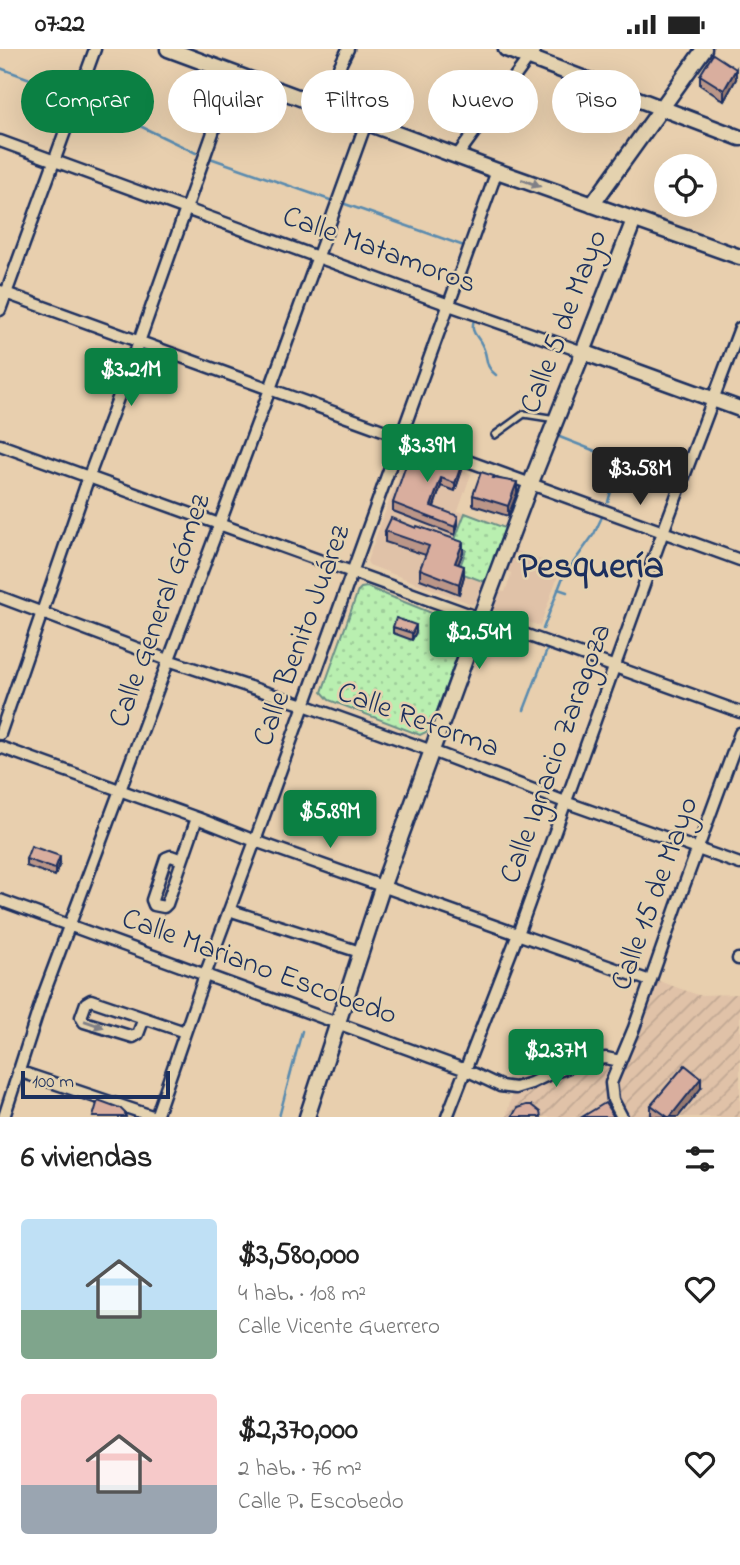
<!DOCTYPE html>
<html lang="es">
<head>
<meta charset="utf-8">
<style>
	:root { --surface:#fff; --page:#f2f2f2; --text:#222; --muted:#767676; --accent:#0b8043 }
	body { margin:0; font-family:"Indie Flower",sans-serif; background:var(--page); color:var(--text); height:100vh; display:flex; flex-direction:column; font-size:26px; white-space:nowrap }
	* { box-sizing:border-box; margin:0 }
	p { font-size:23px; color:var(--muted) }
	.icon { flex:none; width:38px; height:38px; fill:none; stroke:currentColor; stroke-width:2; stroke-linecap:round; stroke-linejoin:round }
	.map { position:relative; height:1068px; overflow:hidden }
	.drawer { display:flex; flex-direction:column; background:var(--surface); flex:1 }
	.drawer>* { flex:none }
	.top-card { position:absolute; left:21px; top:21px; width:698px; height:63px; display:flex; gap:14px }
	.controls { position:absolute; left:654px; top:105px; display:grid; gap:14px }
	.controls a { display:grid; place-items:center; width:63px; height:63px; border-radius:50%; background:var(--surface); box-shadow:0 7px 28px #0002; font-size:35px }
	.scale { position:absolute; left:21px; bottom:18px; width:149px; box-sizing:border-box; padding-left:7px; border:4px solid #1b2f5e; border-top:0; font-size:19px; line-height:24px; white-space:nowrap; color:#1b2f5e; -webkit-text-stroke:5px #e4d2af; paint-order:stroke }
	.price { position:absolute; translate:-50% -60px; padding:0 16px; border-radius:7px; background:var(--accent); color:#fff; font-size:23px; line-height:46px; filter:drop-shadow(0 2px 4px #0008) }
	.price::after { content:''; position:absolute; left:50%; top:42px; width:21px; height:16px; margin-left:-10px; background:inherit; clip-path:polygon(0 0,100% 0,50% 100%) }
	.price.current { background:#222; color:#fff }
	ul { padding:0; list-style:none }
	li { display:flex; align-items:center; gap:21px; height:175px; padding:0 21px }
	li span { display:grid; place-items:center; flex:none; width:196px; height:140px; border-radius:7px; color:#555 }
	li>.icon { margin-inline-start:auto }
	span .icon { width:84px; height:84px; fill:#fffc; stroke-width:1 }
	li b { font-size:30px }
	h2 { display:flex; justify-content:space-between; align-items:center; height:84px; padding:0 21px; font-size:30px }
	.tag { padding:0 24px; border-radius:32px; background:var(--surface); box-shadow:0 7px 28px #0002; font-size:24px; line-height:63px }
	.tag.current { background:var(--accent); color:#fff }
	.status { display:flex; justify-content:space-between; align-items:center; height:49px; padding:0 35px; background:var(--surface); direction:ltr }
	.status svg { height:19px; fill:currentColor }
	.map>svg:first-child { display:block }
	.built { fill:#e0c2a8 }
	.industrial { fill:url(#industrial-furrows) }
	.park { fill:url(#park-dots); stroke:#6a8f87; stroke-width:2 }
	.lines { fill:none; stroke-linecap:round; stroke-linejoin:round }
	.stream { stroke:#5a8baf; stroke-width:2.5 }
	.lane-casing { stroke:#1b2f5e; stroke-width:10 }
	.street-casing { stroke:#1b2f5e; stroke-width:15 }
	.secondary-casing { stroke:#1b2f5e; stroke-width:19 }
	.lane { stroke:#e4d2af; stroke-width:5 }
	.street { stroke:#e4d2af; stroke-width:10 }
	.secondary { stroke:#e4d2af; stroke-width:14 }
	.wall { fill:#bb9688; stroke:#1b2f5e; stroke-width:2 }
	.shaded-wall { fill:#987a6f; stroke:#1b2f5e; stroke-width:2 }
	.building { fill:#d9ae9e; stroke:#1b2f5e; stroke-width:2 }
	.oneway { fill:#808086 }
	.labels { text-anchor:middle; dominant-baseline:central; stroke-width:5; stroke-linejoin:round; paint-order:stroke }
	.street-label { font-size:30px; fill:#1b2f5e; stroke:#e4d2af }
	.district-label { font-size:37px; font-weight:bold; fill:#1b2f5e; stroke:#e4d2af }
</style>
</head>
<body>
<div class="status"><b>07:22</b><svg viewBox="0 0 49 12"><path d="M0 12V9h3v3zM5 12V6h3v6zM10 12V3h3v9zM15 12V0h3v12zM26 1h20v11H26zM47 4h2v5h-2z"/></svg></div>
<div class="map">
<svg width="740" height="1068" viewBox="0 0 740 1068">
	<defs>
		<pattern id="industrial-furrows" width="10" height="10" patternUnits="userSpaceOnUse" patternTransform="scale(1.75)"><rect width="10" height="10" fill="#e0c2a8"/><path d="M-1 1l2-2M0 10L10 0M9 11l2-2" fill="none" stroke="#c0a793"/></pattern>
		<pattern id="park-dots" width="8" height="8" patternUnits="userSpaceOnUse" patternTransform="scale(1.75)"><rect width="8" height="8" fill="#b9efb0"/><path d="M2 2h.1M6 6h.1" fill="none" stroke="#9ecd9a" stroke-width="1.8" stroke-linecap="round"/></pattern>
	</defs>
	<rect width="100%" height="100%" fill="#e8cfae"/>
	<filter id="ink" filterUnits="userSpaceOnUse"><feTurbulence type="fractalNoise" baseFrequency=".0143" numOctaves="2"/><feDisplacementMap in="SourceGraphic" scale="14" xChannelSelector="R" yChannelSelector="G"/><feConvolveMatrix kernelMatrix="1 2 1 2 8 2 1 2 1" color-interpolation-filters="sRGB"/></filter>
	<g filter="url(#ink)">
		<path class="built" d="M408 401 471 425 458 462 505 479 478 552 472 555 369 516 367 512Z
			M513 501 561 518 540 577 493 561 500 542 505 543 510 529 511 524 506 522Z"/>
		<path class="industrial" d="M653 930 698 946 740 945V1068H506L512 1045 604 1013 623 1017Z"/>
		<path class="park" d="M465 464 505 479 485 533 458 523 466 501 453 496Z
			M367 538 459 575 464 581V588L430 681 420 686 329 651 322 643 358 542 361 539Z"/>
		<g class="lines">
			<path class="stream" d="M0 19 71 45
				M84 50 196 104
				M210 109 330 151
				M345 155 464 197
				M474 270C470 285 477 285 482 296 489 308 483 316 496 326
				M557 387 608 407C621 421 612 437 608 453
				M558 540 567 543
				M543 580 563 528 594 485 602 468
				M524 661 547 601
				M279 1068 302 982"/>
			<g class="lane-casing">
				<path id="lane" d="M495 386 524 365 556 370"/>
			</g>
			<g class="street-casing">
				<path id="street" d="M321 55 348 0
					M0 92 449 256 583 303
					M457 107 535 0
					M0 242 740 511
					M0 261 95 0
					M0 396 740 663
					M0 548 168 611 304 656 432 702 565 753 740 815
					M0 685 89 427 139 293 234 24
					M0 698 197 769 255 792 650 932
					M182 811 171 807 166 809 152 851 154 856 164 858 167 855 197 769
					M0 851 466 1021 500 1037 515 1039 531 1034 550 1025 588 1011 606 1009 620 1012
					M235 863 360 903
					M738 910H740
					M144 969 138 985 133 988 84 973 81 968 86 954 91 951 185 983
					M18 1022 155 1068
					M4 1068 43 947 270 340 366 74
					M156 1068 205 926 255 792 497 122
					M447 1068 518 885 663 483 740 279
					M622 1068 613 1051 611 1034 634 979 677 856 740 684"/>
			</g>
			<g class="secondary-casing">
				<path id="secondary" d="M168 0 497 122 740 208
					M506 0 740 89
					M592 156 704 0
					M583 303 740 360
					M307 1068 383 836 480 569 530 436 583 303 634 171"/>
			</g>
			<use href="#lane" class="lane"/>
			<use href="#street" class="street"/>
			<use href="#secondary" class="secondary"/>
		</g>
		<path class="wall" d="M700 26 736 30 724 52 700 36Z
			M409 418 462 421 455 442 441 437 434 458 458 475 455 486 393 462V454Z
			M494 429 517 444 508 467 473 456V446Z
			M385 482 463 503 458 515 464 527 459 545 420 530V520L426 506 385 493Z
			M393 578 416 583 412 591 393 584Z
			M26 810 60 814 55 827 26 817Z
			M701 1039 678 1068H654L651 1066V1056Z"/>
		<path class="shaded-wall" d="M736 20V30L724 52V41Z
			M462 414V421L455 442V434Z
			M441 429V437L431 465V457Z
			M517 433V444L508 467V457Z
			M458 467V475L455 486V478Z
			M463 493V503L455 524V514Z
			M464 517V527L459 545V535Z
			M416 576V583L412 591V584Z
			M60 807V814L55 827V820Z
			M701 1029V1039L678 1068H670Z"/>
		<path class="building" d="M713 5 736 20 724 41 700 26Z
			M417 397 462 414 455 434 441 429 431 457 458 467 455 478 393 454 406 416 409 418Z
			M481 423 494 427 493 429 517 433 508 457 473 446Z
			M391 469 416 479 417 477 463 493 455 514 464 517 459 535 420 520 429 497 385 482Z
			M396 569 416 576 412 584 393 578Z
			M31 797 60 807 55 820 26 810Z
			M685 1016 701 1029 670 1068H668L651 1056Z
			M98 1051 120 1059 125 1064 126 1068H93Z
			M605 1054 614 1068H582Z
			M526 1056H531L540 1063 541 1068H512L517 1059Z"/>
		<defs><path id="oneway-solid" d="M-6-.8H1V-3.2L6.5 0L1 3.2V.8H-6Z" transform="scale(1.75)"/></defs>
		<g class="oneway">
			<use href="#oneway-solid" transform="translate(531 134) rotate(20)"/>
			<use href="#oneway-solid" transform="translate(94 975) rotate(19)"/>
		</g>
	</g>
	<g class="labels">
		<g class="street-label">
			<text transform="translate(379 202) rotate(20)">Calle Matamoros</text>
			<text transform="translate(565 273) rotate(-69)">Calle 5 de Mayo</text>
			<text transform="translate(161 562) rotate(-70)">Calle General Gómez</text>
			<text transform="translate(303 587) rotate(-70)">Calle Benito Juárez</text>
			<text transform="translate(418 672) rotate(20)">Calle Reforma</text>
			<text transform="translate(557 705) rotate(-70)">Calle Ignacio Zaragoza</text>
			<text transform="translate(656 845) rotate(-70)">Calle 15 de Mayo</text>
			<text transform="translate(259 919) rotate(20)">Calle Mariano Escobedo</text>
		</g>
		<g class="district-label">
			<text x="591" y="519">Pesquería</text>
		</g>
	</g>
</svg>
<div class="controls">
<a><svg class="icon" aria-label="locate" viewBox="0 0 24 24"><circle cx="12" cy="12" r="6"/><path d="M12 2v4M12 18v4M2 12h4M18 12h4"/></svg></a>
</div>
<div class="scale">100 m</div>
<b class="price" style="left:131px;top:359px">$3.21M</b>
<b class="price" style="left:427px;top:435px">$3.39M</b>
<b class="price current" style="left:640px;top:458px">$3.58M</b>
<b class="price" style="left:479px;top:622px">$2.54M</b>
<b class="price" style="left:330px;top:801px">$5.89M</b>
<b class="price" style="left:556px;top:1040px">$2.37M</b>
<div class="top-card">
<a class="tag current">Comprar</a>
<a class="tag">Alquilar</a>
<a class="tag">Filtros</a>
<a class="tag">Nuevo</a>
<a class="tag">Piso</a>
</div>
</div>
<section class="drawer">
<h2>6 viviendas<svg class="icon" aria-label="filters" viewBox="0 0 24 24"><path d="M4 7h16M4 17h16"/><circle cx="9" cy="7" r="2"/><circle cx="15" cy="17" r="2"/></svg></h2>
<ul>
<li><span style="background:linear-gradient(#bfe0f5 65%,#7fa58c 0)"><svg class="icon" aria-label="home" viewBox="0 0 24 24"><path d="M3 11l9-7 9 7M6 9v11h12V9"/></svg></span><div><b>$3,580,000</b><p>4 hab. · 108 m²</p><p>Calle Vicente Guerrero</p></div><svg class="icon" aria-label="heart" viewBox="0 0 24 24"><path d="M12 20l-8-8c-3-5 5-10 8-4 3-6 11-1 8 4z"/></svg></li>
<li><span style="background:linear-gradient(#f6c9c9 65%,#9aa5b1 0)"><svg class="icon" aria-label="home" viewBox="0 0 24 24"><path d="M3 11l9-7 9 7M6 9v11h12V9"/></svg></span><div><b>$2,370,000</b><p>2 hab. · 76 m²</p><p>Calle P. Escobedo</p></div><svg class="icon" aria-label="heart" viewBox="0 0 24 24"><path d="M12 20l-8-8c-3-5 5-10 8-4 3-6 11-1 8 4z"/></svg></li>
</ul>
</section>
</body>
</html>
